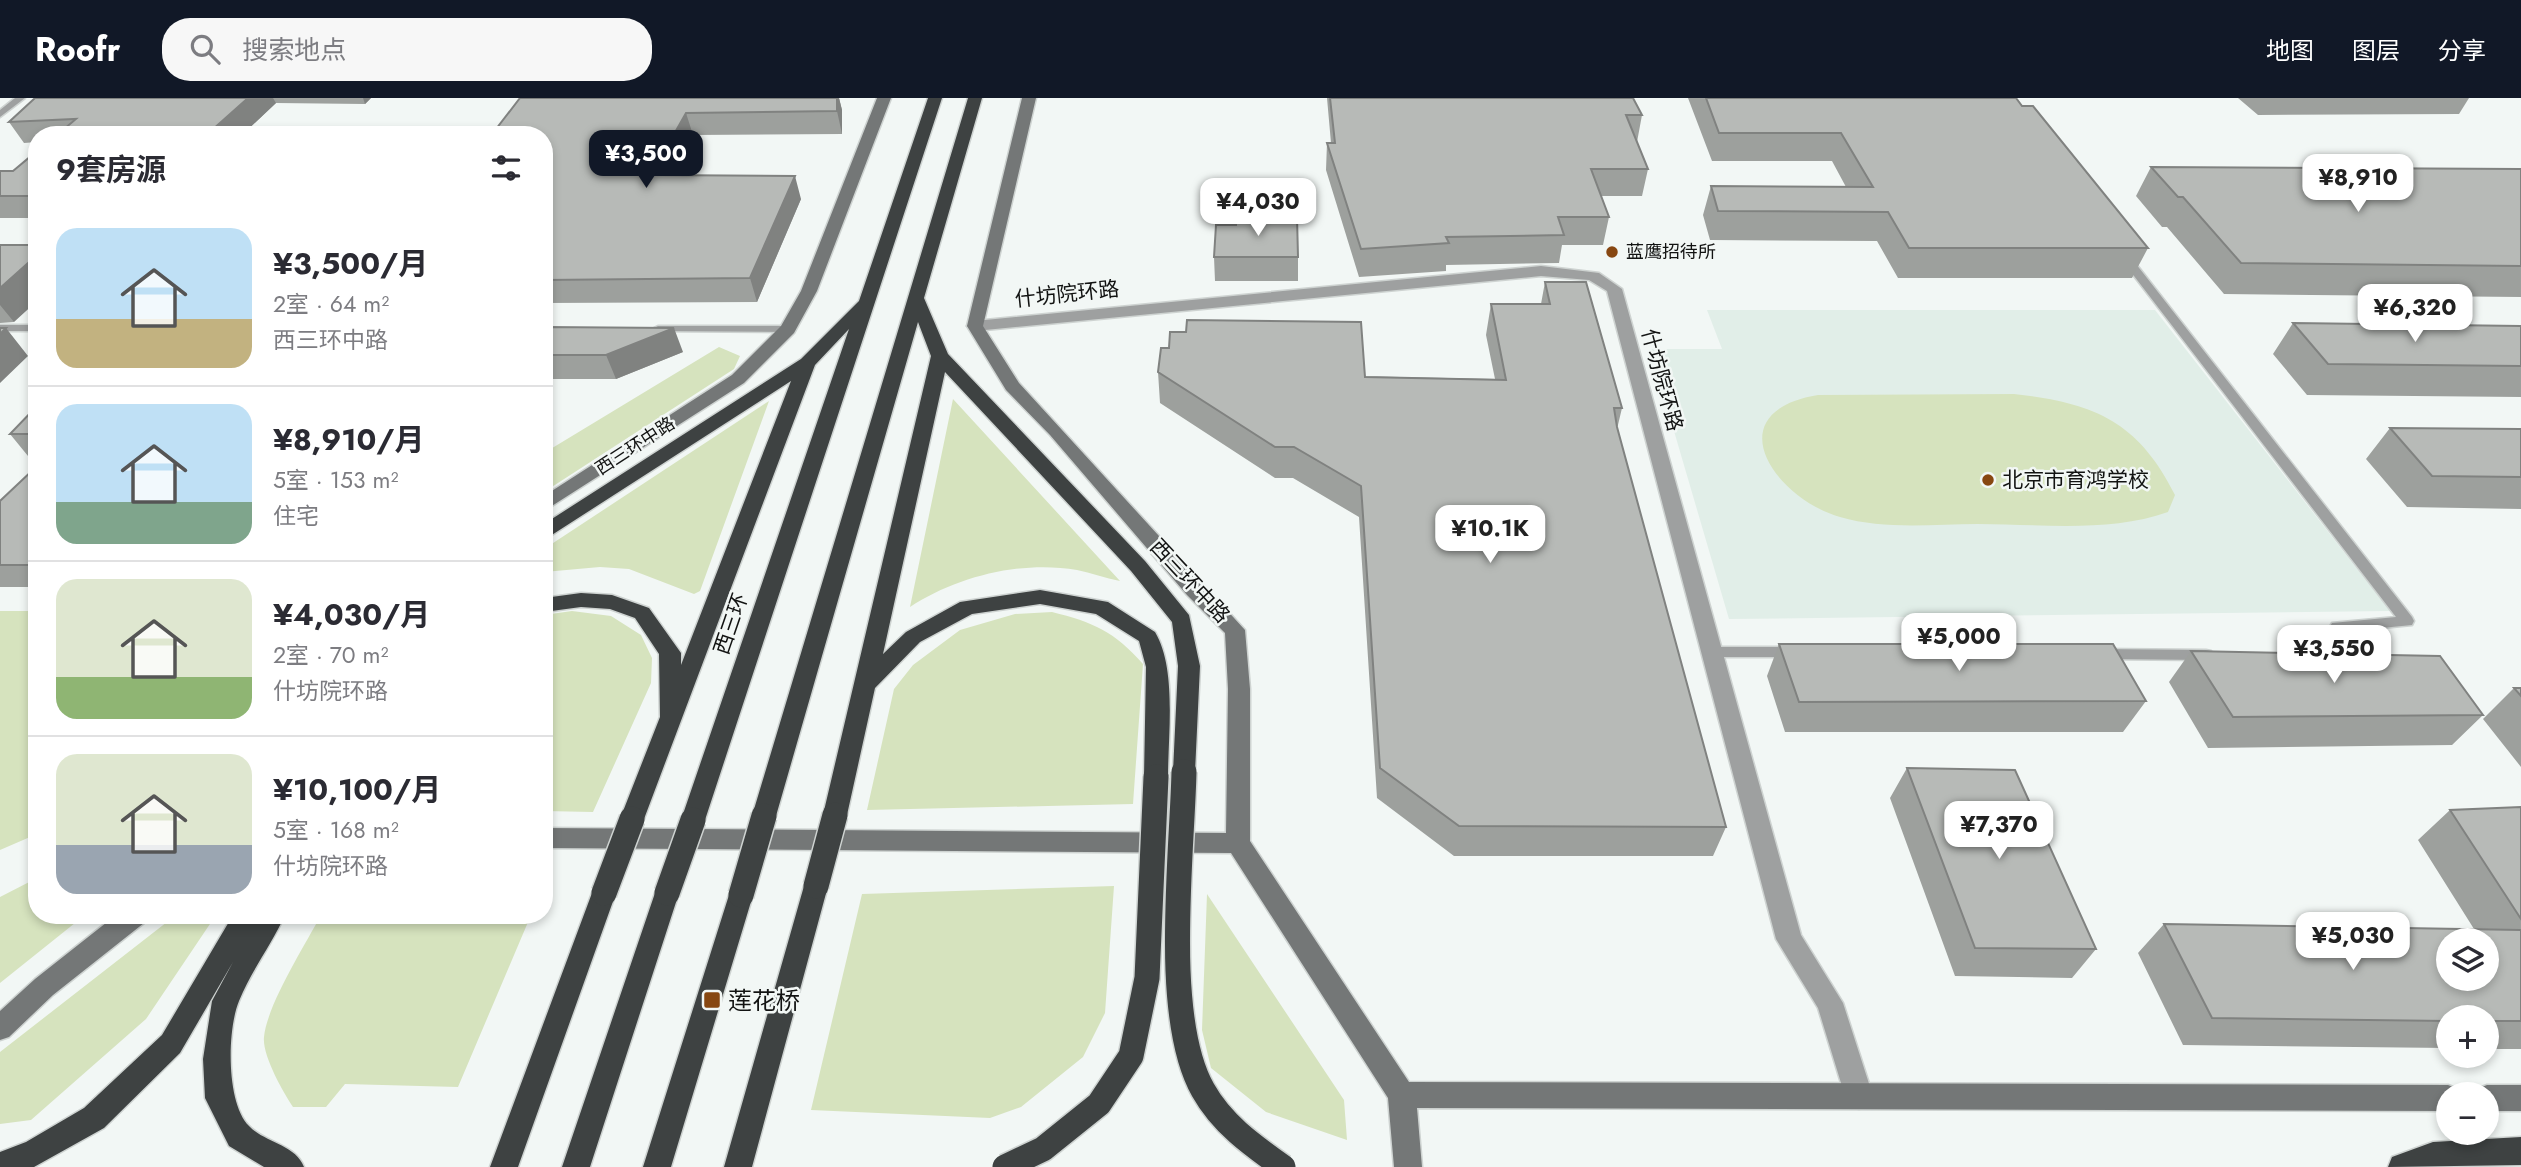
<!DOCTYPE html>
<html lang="zh">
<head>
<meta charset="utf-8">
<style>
	:root { --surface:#fff; --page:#f7f7f7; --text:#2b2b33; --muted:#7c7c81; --line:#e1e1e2; --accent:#111827 }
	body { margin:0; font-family:Jost,"Noto Sans SC",sans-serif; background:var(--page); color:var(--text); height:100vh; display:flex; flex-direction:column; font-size:26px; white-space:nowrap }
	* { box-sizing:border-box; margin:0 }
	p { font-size:23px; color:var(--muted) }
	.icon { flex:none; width:38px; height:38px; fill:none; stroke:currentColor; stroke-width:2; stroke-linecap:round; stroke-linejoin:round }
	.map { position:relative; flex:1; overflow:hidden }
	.side { position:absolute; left:28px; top:28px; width:525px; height:798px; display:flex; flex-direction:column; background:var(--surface); border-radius:28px; box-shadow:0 4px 10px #0003 }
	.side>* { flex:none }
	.buttons { position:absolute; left:2436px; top:830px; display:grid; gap:14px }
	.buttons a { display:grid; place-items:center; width:63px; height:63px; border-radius:50%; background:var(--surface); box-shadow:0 4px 10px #0003; font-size:35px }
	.price { position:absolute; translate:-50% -60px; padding:0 16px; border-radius:14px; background:#fff; color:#222; font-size:23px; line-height:46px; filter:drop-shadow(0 2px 4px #0008) }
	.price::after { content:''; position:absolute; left:50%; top:42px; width:21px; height:16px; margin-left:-10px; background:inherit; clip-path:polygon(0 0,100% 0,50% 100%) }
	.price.selected { background:var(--accent); color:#fff }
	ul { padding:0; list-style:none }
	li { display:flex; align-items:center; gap:21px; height:175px; padding:0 28px }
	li+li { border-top:2px solid var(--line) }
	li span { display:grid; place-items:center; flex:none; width:196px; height:140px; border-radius:21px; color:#555 }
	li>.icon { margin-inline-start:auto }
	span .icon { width:84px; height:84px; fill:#fffc; stroke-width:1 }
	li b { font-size:30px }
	h2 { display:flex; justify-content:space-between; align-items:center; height:84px; padding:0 28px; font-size:30px }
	header { display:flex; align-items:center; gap:42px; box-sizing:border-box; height:98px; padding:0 35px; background:var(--accent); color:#fff }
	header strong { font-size:33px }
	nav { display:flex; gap:38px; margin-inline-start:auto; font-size:24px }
	.search { width:490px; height:63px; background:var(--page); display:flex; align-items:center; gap:18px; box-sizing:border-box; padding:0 24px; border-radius:28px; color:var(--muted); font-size:26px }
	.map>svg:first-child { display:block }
	.built { fill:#e1eee8 }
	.green { fill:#d6e3be }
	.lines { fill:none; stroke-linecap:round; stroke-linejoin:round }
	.lane-casing { stroke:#ced3d1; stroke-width:3 }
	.street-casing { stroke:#ced3d1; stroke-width:3 }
	.secondary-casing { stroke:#ced3d1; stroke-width:3 }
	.highway-casing { stroke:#ced3d1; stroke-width:3 }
	.lane { fill:#9ea0a0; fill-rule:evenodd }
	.street { fill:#9ea0a0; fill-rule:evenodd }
	.secondary { fill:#747777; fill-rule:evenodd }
	.highway { fill:#3e4242; fill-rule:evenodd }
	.highway-bridge-casing { stroke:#ced3d1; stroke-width:28; stroke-linecap:butt }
	.highway-bridge { stroke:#3e4242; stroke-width:25 }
	.wall { fill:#9da09d }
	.shaded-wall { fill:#808280 }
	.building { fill:#b7bab7; stroke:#808280; stroke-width:2; fill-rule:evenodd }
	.poi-dot { fill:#874711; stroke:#f2f7f5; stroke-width:2.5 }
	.labels { text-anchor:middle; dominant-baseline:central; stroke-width:5; stroke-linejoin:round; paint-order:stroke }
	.far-poi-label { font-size:18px; fill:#121312; stroke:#f2f7f5; text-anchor:start }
	.far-street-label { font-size:18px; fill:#121312; stroke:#f2f7f5 }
	.street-label { font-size:21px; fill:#121312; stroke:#f2f7f5 }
	.poi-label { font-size:21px; fill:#121312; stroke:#f2f7f5; text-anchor:start }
	.near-poi-label { font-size:24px; fill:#121312; stroke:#f2f7f5; text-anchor:start }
</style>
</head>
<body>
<header>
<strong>Roofr</strong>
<div class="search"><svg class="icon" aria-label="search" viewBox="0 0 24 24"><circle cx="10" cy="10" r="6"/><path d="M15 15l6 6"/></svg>搜索地点</div>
<nav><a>地图</a><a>图层</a><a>分享</a></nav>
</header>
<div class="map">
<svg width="2521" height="1069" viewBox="0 0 2521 1069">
	<rect width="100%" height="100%" fill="#f2f7f5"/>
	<path class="built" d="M1707 212H2155L2390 513 1729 521 1650 251H1722Z"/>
	<path class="green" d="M719 249 740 258 734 271 544 394V355Z
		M2014 296C2094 305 2138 323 2175 397L2168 414C2110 435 2039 426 1978 426 1933 426 1884 432 1840 419 1774 400 1715 314 1818 297Z
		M953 301 1120 483C1105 480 1091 475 1077 472 1021 462 956 479 910 509Z
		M769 303 700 493 694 496 629 471 600 469 544 474V451Z
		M0 513H37V736L0 752Z
		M572 513 611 518 641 537 652 560 651 585 593 714 544 713V517Z
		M1052 514C1093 524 1115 534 1143 566L1133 706 867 712 894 591 913 567 960 532 1015 516Z
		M37 780V817H85L0 885V799Z
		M1114 788 1105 915 1083 959 1021 1009 990 1020 811 1012 862 796Z
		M1207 796 1344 1002 1347 1042 1266 1014 1211 970 1202 932Z
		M176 817H216L146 921 31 1022 0 1026V954Z
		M321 817H531L458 989 345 986 326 1009H293C283 994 262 957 264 939 267 907 305 847 321 817Z"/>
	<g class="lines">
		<g class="lane-casing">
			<path id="lane" d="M15 0H25L0 19V12Z
				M2125 156 2129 157 2412 519 2414 523 2412 527 2341 534 2335 545 2337 557 2335 561H2309L2307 557 2309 553 2322 552 2321 545 2332 525 2396 519 2121 161V157Z
				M0 227H37V233H0Z
				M658 228H788L794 231 788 234 654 233 652 231Z
				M1714 549H1793L1800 554 1793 559H1714L1707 554Z
				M2100 551 2206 552 2211 553 2213 557 2211 561 2206 562 2100 561 2095 560 2093 556 2095 552Z"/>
		</g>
		<g class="street-casing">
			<path id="street" d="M1541 168 1599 175 1622 191 1801 837 1843 905 1873 998 1869 1007 1859 1011 1849 1007 1845 998 1818 910 1776 841 1607 193 1589 182 1541 178 975 233 967 228 975 223Z"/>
		</g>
		<g class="secondary-casing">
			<path id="secondary" d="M877 0H891L817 193 794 235 744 285 544 413V398L732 277 781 228 801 193Z
				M1022 0H1036L983 228 1019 285 1245 532 1250 591V743L1409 984 2448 987 2458 991 2460 996H2448V1013L1417 1010 1422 1069H1394L1388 1000 1231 755 544 750V730L1226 735 1228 591 1225 535 1187 497 1050 337 1006 292 967 228Z
				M116 817H147L144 825 53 897 9 939 0 942V913L35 881Z
				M2487 987H2521V1013H2487V996H2475L2477 991Z"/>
		</g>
		<g class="highway-casing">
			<path id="highway" d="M928 0H942L705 722 701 729 693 732 685 729 681 722 849 231 815 267 644 721 640 728 632 731 624 728 620 721 660 619 659 556 635 520 610 511 581 509 544 514V500L581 495 612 497 649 510 681 555V567L791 283 544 442V426L801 261 859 203Z
				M968 0H982L924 200 948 256 1145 463 1189 517 1200 568 1195 674 1192 680 1184 683 1176 680 1173 674 1178 568 1172 524 1131 473 945 274 883 556 906 534 960 504 1040 492 1108 504 1155 534C1177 571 1168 636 1168 679L1164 686 1156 688 1148 686 1144 679 1146 569 1139 543 1096 516 1040 506 972 516 920 544 875 590 847 717 843 724 835 727 827 724 823 717 931 258 918 224 776 718 772 725 764 728 756 725 752 718Z
				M816 777 825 781 828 788 752 1069H724L804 788 807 781Z
				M604 784 613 787 616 795 518 1069H490L592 795 595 787Z
				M667 784 676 787 679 795 590 1069H562L655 795 658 787Z
				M741 786 750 789 753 797 671 1069H643L729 797 732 789Z
				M233 817H259L258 820 260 817H285C272 846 251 873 239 903 227 932 226 1005 249 1028 265 1045 295 1046 304 1069H264L229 1048 205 1000 203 961 212 903 233 864 180 955 104 1030 34 1069H0V1054L26 1044 84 1010 162 937Z
				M2521 1039V1067L2388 1069 2392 1059 2433 1044Z"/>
		</g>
		<use href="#lane" class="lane"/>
		<use href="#street" class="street"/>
		<use href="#secondary" class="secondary"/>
		<use href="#highway" class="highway"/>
		<g class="highway-bridge-casing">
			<path id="highway-bridge" d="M1184 674C1182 758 1162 920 1203 992 1222 1026 1252 1047 1283 1069
				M816 788 835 717
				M604 795 632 721
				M667 795 693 722
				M741 797 764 718
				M1005 1069 1043 1051 1099 1006 1131 958 1147 880 1156 679"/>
		</g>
		<use href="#highway-bridge" class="highway-bridge"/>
	</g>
	<path class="wall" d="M35 0H371L365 6 276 5 242 37H37V44L24 45 9 24Z
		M520 0H839L842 12V36L693 37 671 77 801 101 757 204 544 205V37H494L493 35Z
		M1327 0H1633L1642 17 1637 44 1648 71 1642 98H1601L1609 119 1603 147H1562L1559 165 1446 167V173L1359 179 1326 72 1327 45H1331Z
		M1688 0H2016L2148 150 2132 180H1898L1877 143 1710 142 1703 117 1711 88 1846 89 1832 63H1712Z
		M2238 0H2469L2459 16 2258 17Z
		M37 53V120H0V73H13Z
		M2151 69 2521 71V199L2224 196 2167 129H2162L2136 98Z
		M0 147 14 224 0 225Z
		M1214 159H1298V183H1215Z
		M1545 184 1622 310 1617 331 1726 729 1713 758H1454L1377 700 1359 419 1293 380H1275L1160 305 1158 274 1495 281 1486 237 1491 206H1541Z
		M2293 225 2521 228V299L2307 297 2273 256Z
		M545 229 683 254 616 281H544Z
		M37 308V358H28L10 336Z
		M2390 330 2521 331V411L2407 409 2366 361Z
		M37 368V489H0V403Z
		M1779 546 2146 603 2123 634H1785L1767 578Z
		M2191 553 2483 617 2452 647 2208 650 2169 584Z
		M2514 590H2521V669L2483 621Z
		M1907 670 2096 851 2072 880 1955 878 1890 700Z
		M2521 709V951H2487V919H2448V950L2183 947 2138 855 2164 826 2474 831 2418 742 2450 712Z"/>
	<path class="shaded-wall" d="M248 0H273L276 5 242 37H213L211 33Z
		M363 0H371L365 6Z
		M837 0H839L842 12V36L837 13Z
		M686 15 693 37 659 100 651 77Z
		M795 78 801 101 757 204 750 180Z
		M37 157V203L14 224 0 207V190Z
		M6 230 28 258 0 285V233Z
		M674 230 683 254 616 281 606 257Z"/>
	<path class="building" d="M35 0H248L211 33H180L176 37H57L76 21 9 24Z
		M520 0H837V13L686 15 651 77 795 78 750 180 544 182V37H502L503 35H493Z
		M1330 0H1633L1642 17H1626L1648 71H1591L1609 119H1558L1564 137 1446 139 1449 145 1361 151 1327 45H1335Z
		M1706 0H2016L2022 8H2033L2148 150H1909L1888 114 1718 113 1711 88 1873 89 1841 35H1719Z
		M37 53V98H0V73H13Z
		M2151 69 2521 71V168L2241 165 2183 99H2178Z
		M1236 119H1297L1298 159H1214L1216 127H1236Z
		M0 147H37V157L0 190Z
		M1545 184H1586L1622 310H1614L1617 329 1726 729 1459 728 1380 670 1361 388 1294 349H1275L1158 274 1161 250H1169L1170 234H1186L1187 222 1361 224 1365 279 1506 282 1491 206H1550Z
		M2293 225 2521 228V268L2328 266Z
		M545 229 674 230 606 257H544Z
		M0 230H6L0 236Z
		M37 308V336H10Z
		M2390 330 2521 331V379L2432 378Z
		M37 368V467H0V403Z
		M1779 546H2113L2146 603 1799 604Z
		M2191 553 2440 558 2483 617 2233 619Z
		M2514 590H2521V598Z
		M1907 670 2015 672 2096 851 1975 850Z
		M2521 709V821L2450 712Z
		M2164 826 2521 832V923H2487V919H2448V923L2212 920ZM2448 842H2487V880H2448Z"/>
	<g class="poi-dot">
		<circle cx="1612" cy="154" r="7"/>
		<circle cx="1988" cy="382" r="7"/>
		<rect x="703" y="893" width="18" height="18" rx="3.5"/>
	</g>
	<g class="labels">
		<g class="far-poi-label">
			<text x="1626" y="154">蓝鹰招待所</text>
		</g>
		<g class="far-street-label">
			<text transform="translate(635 348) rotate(-33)">西三环中路</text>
		</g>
		<g class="street-label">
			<text transform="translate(1067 196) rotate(-6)">什坊院环路</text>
			<text transform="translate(1662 282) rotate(75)">什坊院环路</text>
			<text transform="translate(1190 483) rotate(47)">西三环中路</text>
			<text transform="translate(731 526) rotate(-71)">西三环</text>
		</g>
		<g class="poi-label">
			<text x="2002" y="382">北京市育鸿学校</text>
		</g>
		<g class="near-poi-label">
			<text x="728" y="902">莲花桥</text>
		</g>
	</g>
</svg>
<div class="buttons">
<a><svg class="icon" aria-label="layers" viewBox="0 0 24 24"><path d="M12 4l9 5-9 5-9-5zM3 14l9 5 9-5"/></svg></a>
<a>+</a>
<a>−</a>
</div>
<b class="price selected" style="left:646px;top:92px">¥3,500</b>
<b class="price" style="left:2358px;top:116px">¥8,910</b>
<b class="price" style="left:1258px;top:140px">¥4,030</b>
<b class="price" style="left:2415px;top:246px">¥6,320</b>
<b class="price" style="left:1490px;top:467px">¥10.1K</b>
<b class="price" style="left:1959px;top:575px">¥5,000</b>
<b class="price" style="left:2334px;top:587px">¥3,550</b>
<b class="price" style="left:1999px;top:763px">¥7,370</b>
<b class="price" style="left:2353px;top:874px">¥5,030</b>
<section class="side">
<h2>9套房源<svg class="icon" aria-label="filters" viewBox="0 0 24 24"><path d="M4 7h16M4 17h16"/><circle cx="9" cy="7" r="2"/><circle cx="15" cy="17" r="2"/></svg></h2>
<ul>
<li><span style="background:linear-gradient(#bfe0f5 65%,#c2b280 0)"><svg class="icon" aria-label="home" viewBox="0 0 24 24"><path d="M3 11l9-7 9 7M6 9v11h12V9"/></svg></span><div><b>¥3,500/月</b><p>2室 · 64 m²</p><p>西三环中路</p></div></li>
<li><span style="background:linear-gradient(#bfe0f5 70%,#7fa58c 0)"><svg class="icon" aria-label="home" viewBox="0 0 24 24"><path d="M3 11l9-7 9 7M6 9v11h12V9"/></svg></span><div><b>¥8,910/月</b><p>5室 · 153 m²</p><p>住宅</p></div></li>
<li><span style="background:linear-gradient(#dfe7d0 70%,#8fb573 0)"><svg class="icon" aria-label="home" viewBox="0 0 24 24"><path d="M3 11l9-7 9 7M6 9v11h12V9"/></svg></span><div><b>¥4,030/月</b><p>2室 · 70 m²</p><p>什坊院环路</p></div></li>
<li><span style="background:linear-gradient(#dfe7d0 65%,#9aa5b1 0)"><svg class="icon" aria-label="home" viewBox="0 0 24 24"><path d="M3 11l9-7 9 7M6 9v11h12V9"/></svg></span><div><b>¥10,100/月</b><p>5室 · 168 m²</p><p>什坊院环路</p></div></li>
</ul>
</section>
</div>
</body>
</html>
